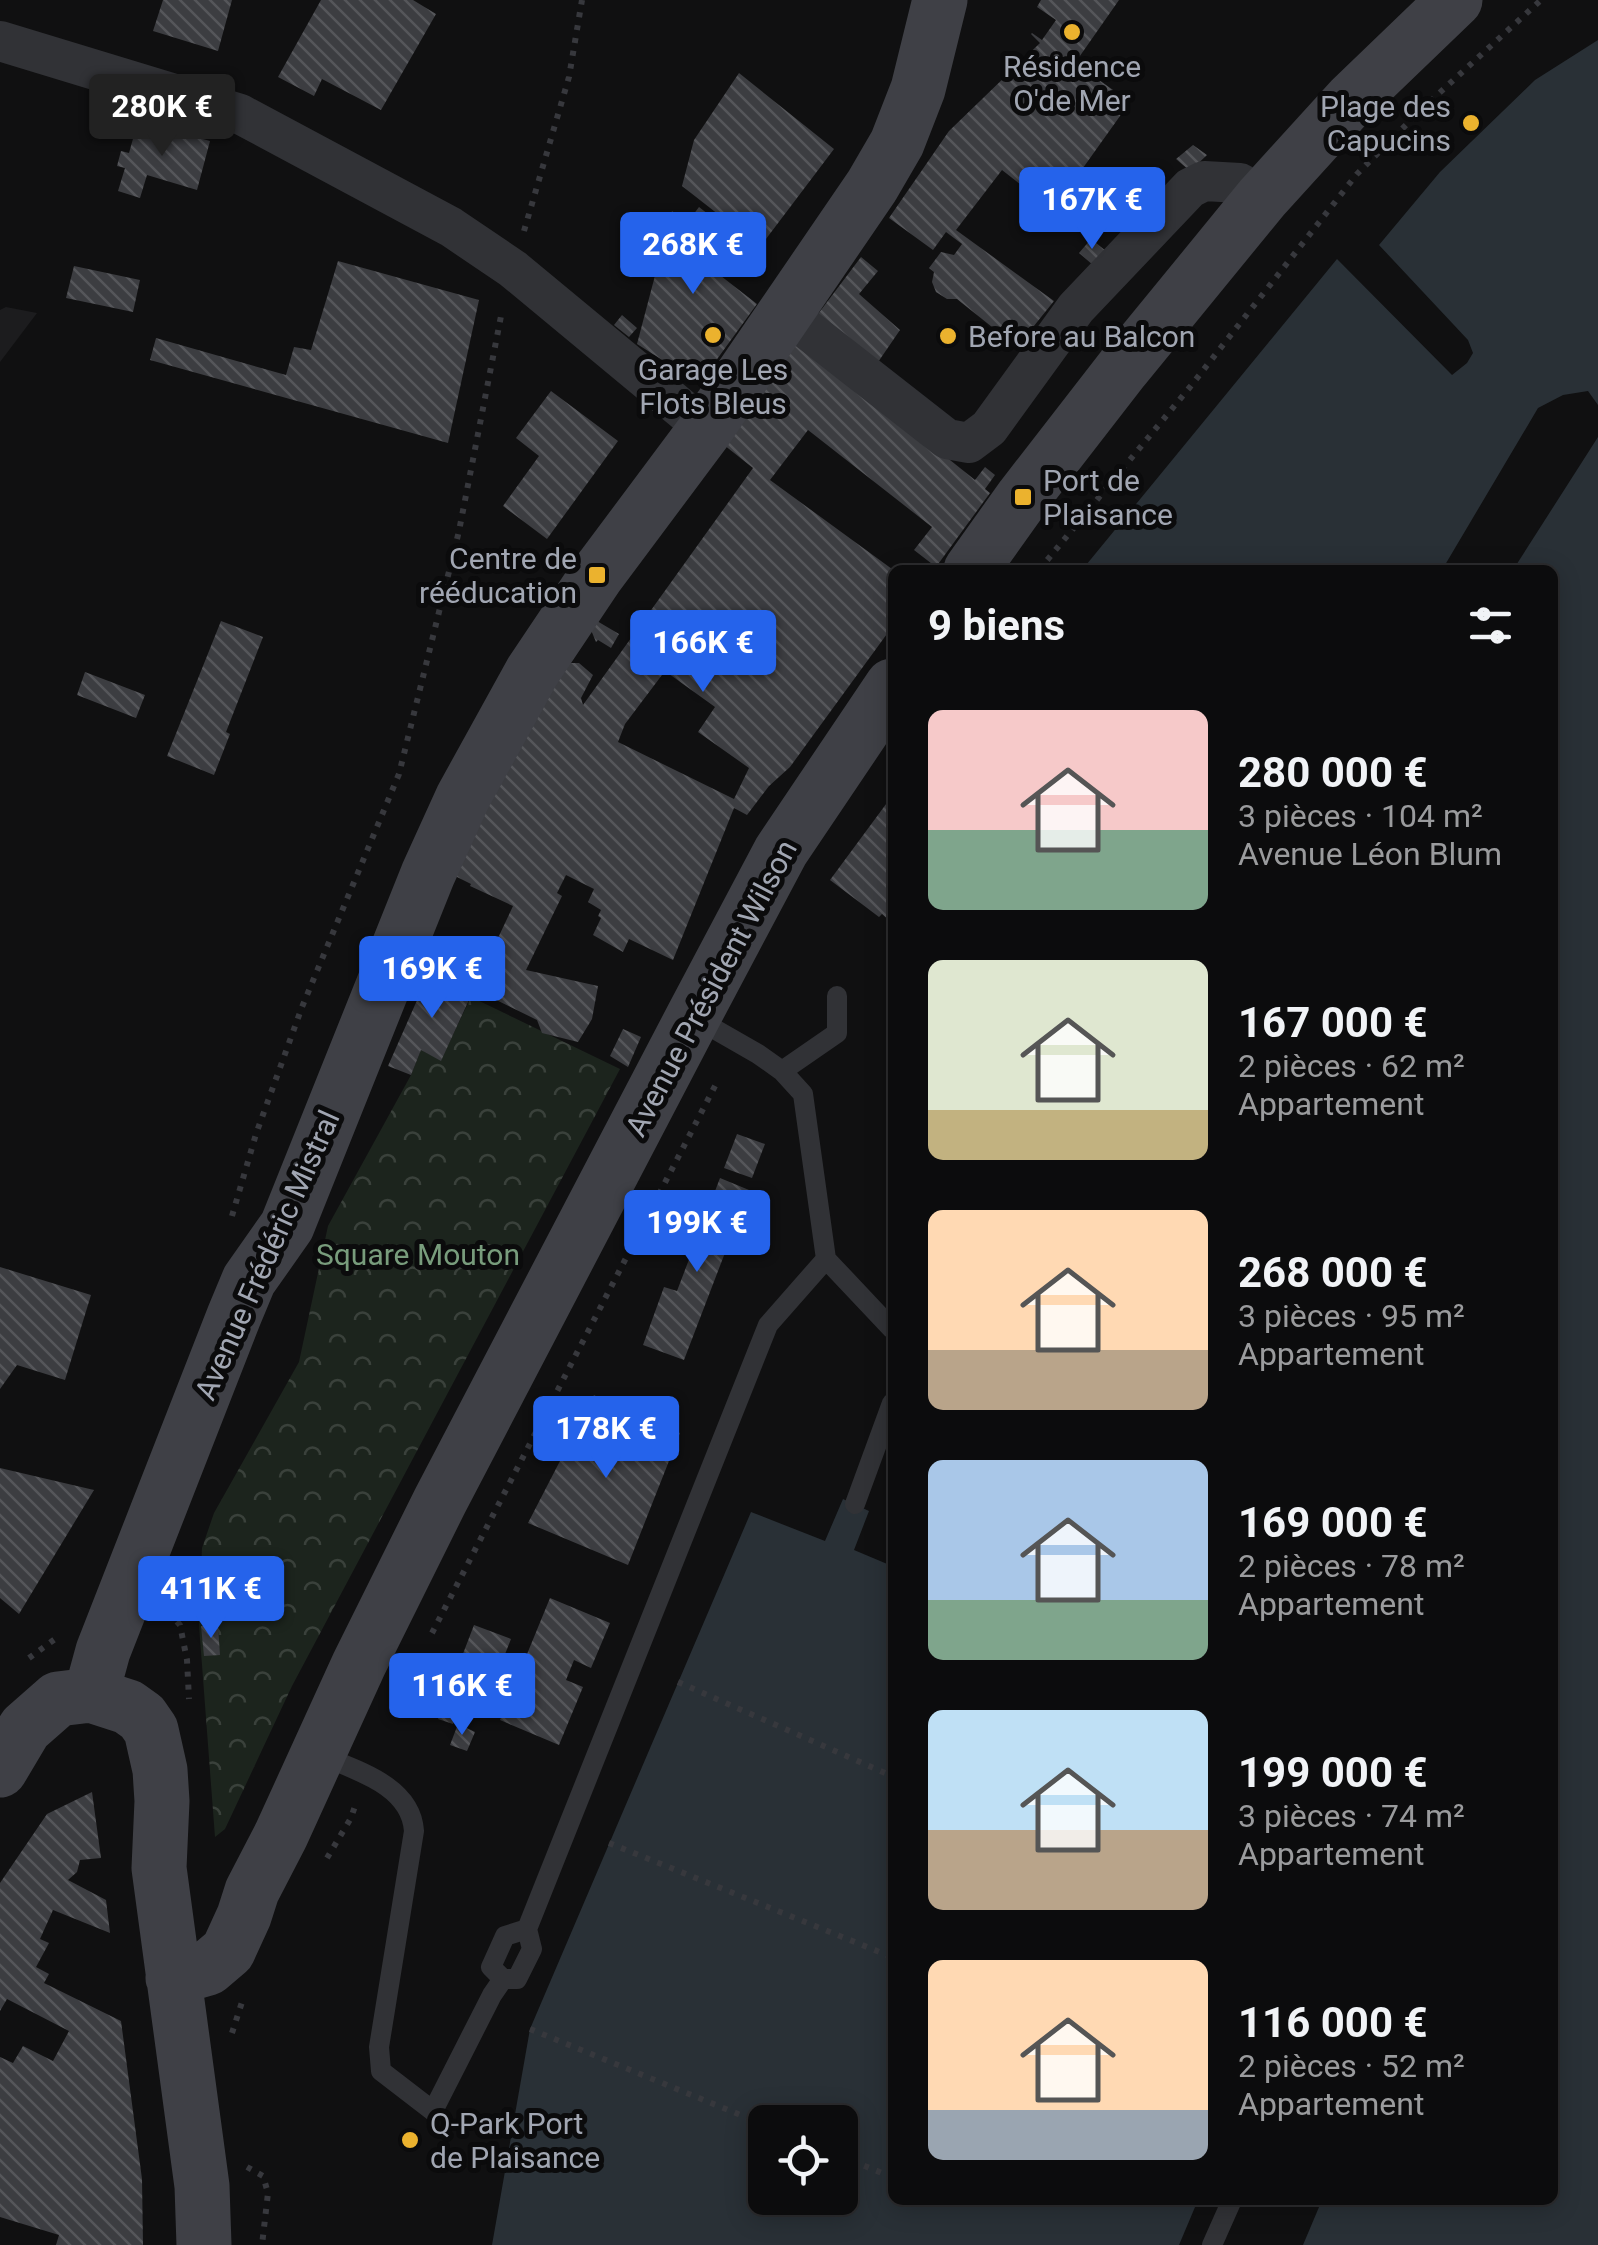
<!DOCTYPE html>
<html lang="fr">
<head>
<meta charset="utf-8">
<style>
	:root { --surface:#0c0c0d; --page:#1a1a1b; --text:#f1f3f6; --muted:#9a9b9d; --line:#2c2c2e; --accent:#2563eb }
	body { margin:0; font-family:Roboto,sans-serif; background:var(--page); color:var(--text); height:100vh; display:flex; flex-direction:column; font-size:38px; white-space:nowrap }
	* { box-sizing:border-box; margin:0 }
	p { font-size:32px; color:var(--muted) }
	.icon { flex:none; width:55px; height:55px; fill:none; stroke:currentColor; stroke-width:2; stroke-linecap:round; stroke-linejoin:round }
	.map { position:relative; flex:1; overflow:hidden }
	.details { position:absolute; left:888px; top:565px; width:670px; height:1640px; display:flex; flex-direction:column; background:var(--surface); border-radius:15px; box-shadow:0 5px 25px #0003,0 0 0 2px var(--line) }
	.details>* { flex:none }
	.buttons { position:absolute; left:748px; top:2105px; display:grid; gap:20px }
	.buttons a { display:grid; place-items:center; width:110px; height:110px; border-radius:15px; background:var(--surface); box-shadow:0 5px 25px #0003,0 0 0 2px var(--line); font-size:50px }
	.price { position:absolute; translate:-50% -85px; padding:0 22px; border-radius:10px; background:var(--accent); color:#fff; font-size:32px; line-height:65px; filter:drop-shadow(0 2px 5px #0008) }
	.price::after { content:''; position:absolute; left:50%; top:60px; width:30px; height:22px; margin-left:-15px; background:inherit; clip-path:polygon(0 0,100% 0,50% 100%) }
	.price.current { background:#222; color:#fff }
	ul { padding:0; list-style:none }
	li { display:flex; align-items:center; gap:30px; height:250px; padding:0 40px }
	li span { display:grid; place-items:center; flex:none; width:280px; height:200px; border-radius:15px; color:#555 }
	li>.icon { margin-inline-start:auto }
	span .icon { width:120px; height:120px; fill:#fffc; stroke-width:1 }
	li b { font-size:42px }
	h2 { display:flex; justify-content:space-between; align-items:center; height:120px; padding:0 40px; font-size:42px }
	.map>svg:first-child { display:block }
	.built { fill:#1c1c1e }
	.park { fill:url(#park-crowns) }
	.water { fill:#293036; fill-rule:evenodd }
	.building { fill:url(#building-back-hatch); fill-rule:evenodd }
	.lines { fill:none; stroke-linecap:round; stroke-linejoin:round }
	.path { stroke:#37383d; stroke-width:6; stroke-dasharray:5 8; stroke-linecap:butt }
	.lane { stroke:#313236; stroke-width:20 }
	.street { stroke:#313236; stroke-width:40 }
	.secondary { stroke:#3f4046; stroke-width:55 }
	.poi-dot { fill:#ebb22e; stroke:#0b0b0c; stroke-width:4 }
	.labels { text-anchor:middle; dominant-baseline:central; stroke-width:10; stroke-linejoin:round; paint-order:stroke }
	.poi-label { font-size:30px; fill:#a1a6b2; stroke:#0b0b0c; text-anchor:start }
	.street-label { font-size:30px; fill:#a1a6b2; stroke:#0b0b0c }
	.park-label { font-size:30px; fill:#789c7c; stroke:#0b0b0c }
</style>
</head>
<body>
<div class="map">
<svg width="1598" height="2245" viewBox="0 0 1598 2245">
	<defs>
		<pattern id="park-crowns" width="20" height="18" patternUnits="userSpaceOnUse" patternTransform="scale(2.5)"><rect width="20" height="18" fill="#1c241d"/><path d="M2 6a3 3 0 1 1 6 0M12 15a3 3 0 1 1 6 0" fill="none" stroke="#3a413b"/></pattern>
		<pattern id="building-back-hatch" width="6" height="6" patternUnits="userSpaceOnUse" patternTransform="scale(2.5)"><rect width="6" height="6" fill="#3c3d41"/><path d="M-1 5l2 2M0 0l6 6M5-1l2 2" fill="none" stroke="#55565a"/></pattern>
	</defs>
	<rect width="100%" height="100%" fill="#101011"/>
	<path class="built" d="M6 307 37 313 0 362V310Z"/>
	<path class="park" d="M471 997 620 1069 292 1686 225 1829 215 1837 199 1625 202 1548 214 1513 299 1362 328 1226 411 1075 421 1050 441 1060Z"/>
	<path class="water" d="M1598 40V405L1588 391 1563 395 1538 408 1442 570H1082L1337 259 1452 375 1467 363 1473 353 1468 340 1379 245 1440 172 1535 80Z
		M1598 437V2245H1303L1322 2200H1552V570H1513Z
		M843 1499 869 1511 854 1550 892 1566V2200H1198L1179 2245H492L530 2029 751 1512 825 1541ZM765 2122H840V2198H765Z"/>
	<path class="building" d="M163 0H232L218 51 153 31Z
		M321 0H413L436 14 381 110 322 79 314 96 278 77Z
		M1041 0H1119L1075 63 1130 102 1053 210 1002 170 956 230 1054 301 1017 347 957 299H947L936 292 932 282 934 272 929 268 941 252 954 255 962 244 946 232 933 250 889 218 949 131 1040 43 1031 34 1032 33 1042 40 1056 20 1037 7Z
		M739 73 834 149 760 247 682 186 694 140Z
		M138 121 210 141 197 190 147 175 140 198 118 191 125 168 117 166 121 151 129 153Z
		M1193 145 1207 155 1190 171 1176 159Z
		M699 207 734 235 718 256 729 265 721 276 757 304 715 362 686 375 637 344 672 211 687 223Z
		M1091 239 1106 251 1093 265 1079 253Z
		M861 257 878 271 859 294 900 330 874 368 815 318Z
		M338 261 479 300 448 443 150 360 156 338 286 375 294 347 311 350Z
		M74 266 140 280 133 312 66 298Z
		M622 315 637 328 629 337 614 325Z
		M795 344 885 408 975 480 985 467 995 475 985 489 990 493 936 567 914 550 932 527 808 430 770 480 892 569V627L790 767 769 786 747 815 734 808 673 960 629 939 623 952 593 935 601 918 598 916 601 910 588 902 594 889 566 875 557 893 562 896 526 970 598 986 592 1019 578 1042 542 1033 537 1020 474 989 513 906 470 886 471 884 449 873 567 663H579L593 675 581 698 583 705 753 468 724 445ZM665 671 715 707 698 732 749 768 734 799 618 742 625 724Z
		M551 391 618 441 547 539 503 506 539 456 516 438Z
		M221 621 263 637 226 732 230 734 214 775 167 756Z
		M597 621 619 634 611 648 598 640 596 642 591 630Z
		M85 672 145 695 136 718 77 695Z
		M892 796V923L882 914 879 917 830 880Z
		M435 968 474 989 441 1061 421 1050 411 1075 388 1066 422 989Z
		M623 1029 641 1037 628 1067 610 1056Z
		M737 1134 765 1144 752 1178 724 1168Z
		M720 1178 749 1190 684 1360 643 1345 664 1287 677 1291Z
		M0 1267 91 1295 65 1380 17 1365 0 1389Z
		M594 1395 619 1409 680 1433 628 1565 528 1523Z
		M0 1468 94 1490 19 1614 0 1598Z
		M550 1598 610 1623 591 1668 574 1660 566 1680 583 1687 559 1745 500 1720Z
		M474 1625 511 1639 483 1710 462 1702 453 1724 438 1719Z
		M201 1626H218L220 1655 204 1656Z
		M458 1724 475 1732 467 1751 450 1745Z
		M92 1792 101 1858 80 1860 77 1872 68 1880 106 1900 110 1933 53 1910 40 1939 49 1943 36 1967 49 1974 44 1983 121 2021 142 2179 143 2245H56L59 2235 0 2217V2057L13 2063 23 2046 53 2061 69 2031 7 1999 0 2011V1883L47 1814Z"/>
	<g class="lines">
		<path class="path" d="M524 231 569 77 582 0
			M1039 570 1190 387 1357 174 1424 107 1541 0
			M232 1216 256 1134 302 1007 399 774 459 531 502 311
			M168 1612 180 1625 187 1660 189 1699
			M432 1633 716 1084
			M29 1658 55 1639
			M678 1682 892 1776
			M609 1843 892 1957
			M327 1858 351 1818 356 1803
			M530 2029 765 2125
			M232 2033 242 2002
			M840 2156 892 2177
			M247 2167 263 2176 268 2193 262 2245
			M949 2200 954 2202"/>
		<path class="lane" d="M782 1071 837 1033V996
			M826 1259 892 1329
			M855 1504 892 1403
			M320 1755C355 1770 411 1785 414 1831L379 2047 381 2071 433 2111 492 1995 503 1979
			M527 1929 505 1936 491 1967 503 1979H517L532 1949 527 1929 768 1325 826 1259 803 1094 782 1071 758 1054 697 1019
			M1212 2245 1232 2200"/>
		<path class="street" d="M0 41 240 114 451 227 513 269 706 429
			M786 313 947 439 969 443 989 428 1076 308 1190 188 1204 181 1240 183 1262 198"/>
		<path class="secondary" d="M971 570 1023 497 1123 368 1262 198 1352 99 1455 0
			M91 1695 103 1651 234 1316 249 1280 287 1226 428 874 463 797 532 672 597 575 706 429 872 186 897 143 918 89 940 0
			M0 1770 25 1728 58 1699 91 1695 128 1707 142 1717 151 1730 160 1770 162 1801 159 1868 202 2186 204 2245
			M173 1978 208 1968 228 1951 244 1916 252 1891 281 1835 359 1664 440 1501 693 1017 781 851 892 686"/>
	</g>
	<g class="poi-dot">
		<circle cx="1072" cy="32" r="10"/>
		<circle cx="1471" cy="123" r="10"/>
		<circle cx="713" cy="335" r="10"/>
		<circle cx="948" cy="336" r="10"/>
		<rect x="1013" y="487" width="20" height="20" rx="5"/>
		<rect x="587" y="565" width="20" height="20" rx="5"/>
		<circle cx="410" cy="2140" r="10"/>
	</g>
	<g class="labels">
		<g class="poi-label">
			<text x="1072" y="66" text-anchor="middle">Résidence<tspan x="1072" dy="34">O'de Mer</tspan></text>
			<text x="1451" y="106" text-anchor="end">Plage des<tspan x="1451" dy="34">Capucins</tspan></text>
			<text x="968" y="336">Before au Balcon</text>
			<text x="713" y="369" text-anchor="middle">Garage Les<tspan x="713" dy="34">Flots Bleus</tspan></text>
			<text x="1043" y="480">Port de<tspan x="1043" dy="34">Plaisance</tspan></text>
			<text x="577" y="558" text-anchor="end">Centre de<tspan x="577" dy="34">rééducation</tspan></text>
			<text x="430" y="2123">Q-Park Port<tspan x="430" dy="34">de Plaisance</tspan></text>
		</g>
		<g class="street-label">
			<text transform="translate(711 988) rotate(-62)">Avenue Président Wilson</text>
			<text transform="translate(267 1255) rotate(-66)">Avenue Frédéric Mistral</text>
		</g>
		<g class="park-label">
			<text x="418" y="1254">Square Mouton</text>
		</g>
	</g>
</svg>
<div class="buttons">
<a><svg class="icon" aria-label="locate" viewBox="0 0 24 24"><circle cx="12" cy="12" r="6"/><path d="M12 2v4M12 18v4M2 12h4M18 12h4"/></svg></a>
</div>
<b class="price current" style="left:162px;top:159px">280K €</b>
<b class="price" style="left:1092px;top:252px">167K €</b>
<b class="price" style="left:693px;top:297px">268K €</b>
<b class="price" style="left:703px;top:695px">166K €</b>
<b class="price" style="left:432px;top:1021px">169K €</b>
<b class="price" style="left:697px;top:1275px">199K €</b>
<b class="price" style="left:606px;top:1481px">178K €</b>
<b class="price" style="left:211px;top:1641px">411K €</b>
<b class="price" style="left:462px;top:1738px">116K €</b>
<section class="details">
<h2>9 biens<svg class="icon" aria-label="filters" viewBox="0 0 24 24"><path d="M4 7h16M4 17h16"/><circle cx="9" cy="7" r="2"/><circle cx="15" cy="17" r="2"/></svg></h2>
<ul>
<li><span style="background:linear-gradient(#f6c9c9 60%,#7fa58c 0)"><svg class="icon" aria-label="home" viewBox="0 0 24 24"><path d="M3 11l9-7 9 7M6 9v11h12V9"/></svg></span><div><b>280 000 €</b><p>3 pièces · 104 m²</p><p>Avenue Léon Blum</p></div></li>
<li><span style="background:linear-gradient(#dfe7d0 75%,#c2b280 0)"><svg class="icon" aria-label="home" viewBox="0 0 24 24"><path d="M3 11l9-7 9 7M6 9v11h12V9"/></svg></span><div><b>167 000 €</b><p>2 pièces · 62 m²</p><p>Appartement</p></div></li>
<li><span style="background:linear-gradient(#ffd9b3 70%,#b9a48a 0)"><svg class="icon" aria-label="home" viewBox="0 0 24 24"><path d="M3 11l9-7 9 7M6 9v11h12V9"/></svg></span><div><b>268 000 €</b><p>3 pièces · 95 m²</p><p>Appartement</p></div></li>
<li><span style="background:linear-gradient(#a9c7e8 70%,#7fa58c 0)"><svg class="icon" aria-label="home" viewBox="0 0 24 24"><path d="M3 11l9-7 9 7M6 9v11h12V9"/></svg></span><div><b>169 000 €</b><p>2 pièces · 78 m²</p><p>Appartement</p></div></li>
<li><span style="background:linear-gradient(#bfe0f5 60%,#b9a48a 0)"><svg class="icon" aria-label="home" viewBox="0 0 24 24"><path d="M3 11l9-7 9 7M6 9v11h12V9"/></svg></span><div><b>199 000 €</b><p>3 pièces · 74 m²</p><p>Appartement</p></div></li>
<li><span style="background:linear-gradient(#ffd9b3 75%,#9aa5b1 0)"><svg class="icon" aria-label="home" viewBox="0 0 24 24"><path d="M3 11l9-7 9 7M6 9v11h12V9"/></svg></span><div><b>116 000 €</b><p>2 pièces · 52 m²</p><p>Appartement</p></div></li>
</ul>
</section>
</div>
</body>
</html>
